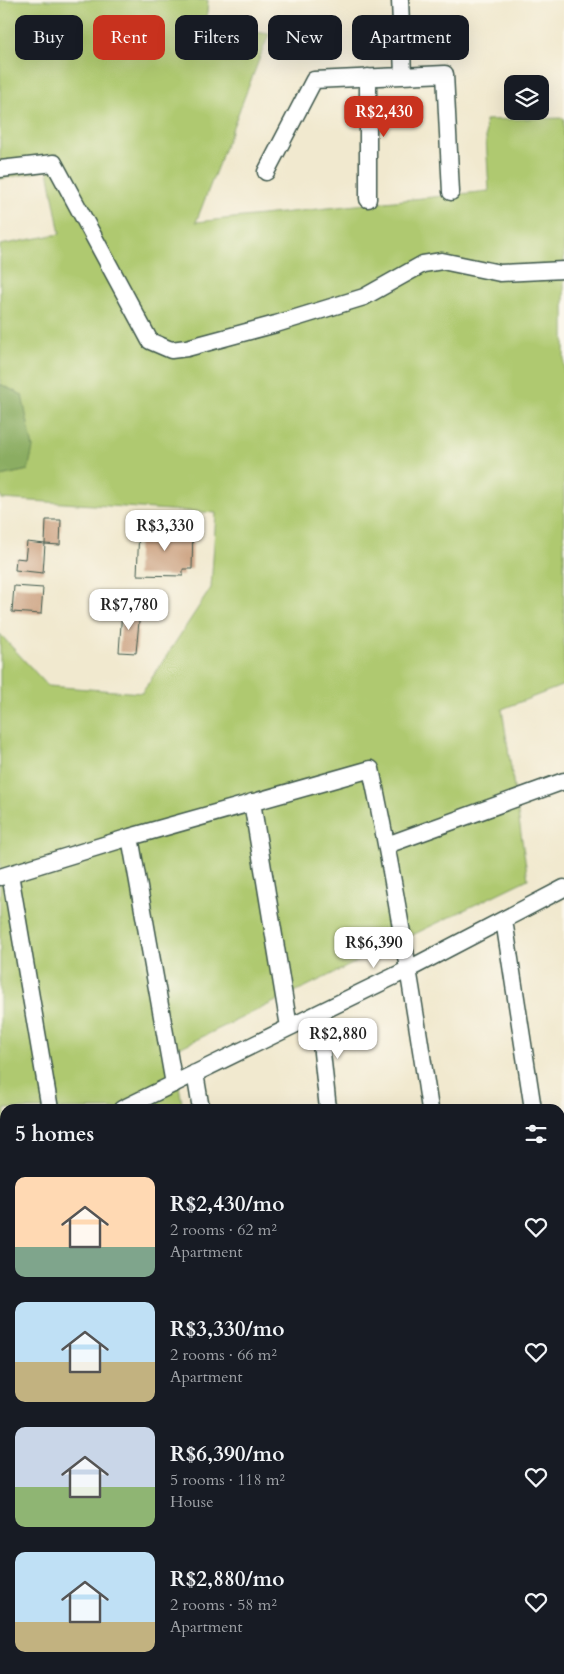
<!DOCTYPE html>
<html lang="en">
<head>
<meta charset="utf-8">
<style>
	:root { --surface:#171b24; --page:#20242c; --text:#f1f3f6; --muted:#9ea1a6; --accent:#c8321e }
	body { margin:0; font-family:Cardo,serif; background:var(--page); color:var(--text); height:100vh; display:flex; flex-direction:column; font-size:19px; white-space:nowrap }
	* { box-sizing:border-box; margin:0 }
	p { font-size:16px; color:var(--muted) }
	.icon { flex:none; width:28px; height:28px; fill:none; stroke:currentColor; stroke-width:2; stroke-linecap:round; stroke-linejoin:round }
	.map { position:relative; flex:1; overflow:hidden }
	.drawer { position:absolute; left:0px; top:1104px; width:565px; height:571px; display:flex; flex-direction:column; background:var(--surface); border-radius:15px 15px 0 0; box-shadow:0 5px 20px #0002 }
	.drawer>* { flex:none }
	.top-card { position:absolute; left:15px; top:15px; width:535px; height:45px; display:flex; gap:10px }
	.buttons { position:absolute; left:504px; top:75px; display:grid; gap:10px }
	.buttons a { display:grid; place-items:center; width:45px; height:45px; border-radius:10px; background:var(--surface); box-shadow:0 5px 20px #0002; font-size:25px }
	.price { position:absolute; translate:-50% -42px; padding:0 11px; border-radius:10px; background:#fff; color:#222; font-size:16px; line-height:32px; filter:drop-shadow(0 1px 2px #0008) }
	.price::after { content:''; position:absolute; left:50%; top:30px; width:15px; height:11px; margin-left:-8px; background:inherit; clip-path:polygon(0 0,100% 0,50% 100%) }
	.price.selected { background:var(--accent); color:#fff }
	ul { padding:0; list-style:none }
	li { display:flex; align-items:center; gap:15px; height:125px; padding:0 15px }
	li span { display:grid; place-items:center; flex:none; width:140px; height:100px; border-radius:10px; color:#555 }
	li>.icon { margin-inline-start:auto }
	span .icon { width:60px; height:60px; fill:#fffc; stroke-width:1 }
	li b { font-size:21px }
	h2 { display:flex; justify-content:space-between; align-items:center; height:60px; padding:0 15px; font-size:21px }
	.pill { padding:0 18px; border-radius:10px; background:var(--surface); box-shadow:0 5px 20px #0002; font-size:18px; line-height:45px }
	.pill.selected { background:var(--accent); color:#fff }
	.map>svg:first-child { display:block }
	.green { fill:#afc96f; stroke:#678352 }
	.forest { fill:#8bad62; stroke:#55754b }
	.building { fill:#cda484 }
	.lines { fill:none; stroke-linecap:round; stroke-linejoin:round }
	.minor-casing { stroke:#3e574b; stroke-width:19 }
	.minor { stroke:#fff; stroke-width:16 }
</style>
</head>
<body>
<div class="map">
<svg width="564" height="1674" viewBox="0 0 564 1674">
	<rect width="100%" height="100%" fill="#fbf7ec"/>
	<filter id="ink" filterUnits="userSpaceOnUse"><feTurbulence type="fractalNoise" baseFrequency=".02" numOctaves="2"/><feDisplacementMap in="SourceGraphic" scale="10" xChannelSelector="R" yChannelSelector="G"/><feConvolveMatrix kernelMatrix="1 2 1 2 8 2 1 2 1" color-interpolation-filters="sRGB"/></filter>
	<filter id="wash" filterUnits="userSpaceOnUse"><feTurbulence type="fractalNoise" baseFrequency=".0096" numOctaves="4" result="noise"/><feDisplacementMap in="SourceGraphic" scale="20" xChannelSelector="R" yChannelSelector="G"/><feGaussianBlur stdDeviation="1.12" result="paint"/><feColorMatrix in="noise" values="0 0 0 0 0 0 0 0 0 0 0 0 0 0 0 0 0 1.4 0 .05"/><feComposite in="paint" operator="in"/></filter>
	<g filter="url(#wash)">
		<rect width="100%" height="100%" fill="#f1e9cf"/>
		<path class="green" d="M0 0H208L206 25 269 34 196 222 489 191 485 120 564 118V685L502 709 528 879 173 1051 183 1109H5V1670H560V1152H564V1674H0V634L48 686 142 693 211 588 216 513 2 499 0 494V476L28 470 22 395 0 384V245L60 234 48 170 0 179Z"/>
		<path class="forest" d="M0 384 22 395 33 448 28 470 0 476Z"/>
		<g id="blocks">
			<path class="building" d="M46 520H61L60 545 45 544 43 573 15 570 16 558 25 559 27 542 45 544Z
				M172 527H193L192 569H183V576L137 575 139 530 172 531Z
				M14 586 43 588 41 614 12 612Z
				M122 610 140 611 136 653 119 652Z"/>
		</g>
	</g>
	<g filter="url(#ink)">
		<use href="#blocks" fill-opacity="0" stroke="#3e574b" stroke-width="1"/>
		<g class="lines">
			<g class="minor-casing">
				<path id="minor" d="M400 0 403 75
					M0 169 54 163 150 341 171 350 187 348 276 324 364 297 423 264 442 261 500 273 564 270
					M266 172 314 80 445 74 451 192
					M368 199V77
					M252 802 289 1027
					M130 837 174 1084
					M387 845 564 781
					M10 874 50 1109
					M0 877 130 837 371 769C395 882 413 995 430 1109
					M504 920 533 1109
					M318 1015 328 1109
					M195 1073 201 1109
					M122 1109 409 969 564 888
					M0 1147H5
					M560 1152 564 1151
					M0 1250 5 1249
					M560 1275 564 1274
					M560 1371 564 1366
					M0 1372 5 1371
					M560 1449 564 1452
					M0 1502 5 1501
					M560 1630 564 1633
					M264 1670V1674
					M378 1670 383 1674"/>
			</g>
			<use href="#minor" class="minor"/>
		</g>
	</g>
</svg>
<div class="buttons">
<a><svg class="icon" aria-label="layers" viewBox="0 0 24 24"><path d="M12 4l9 5-9 5-9-5zM3 14l9 5 9-5"/></svg></a>
</div>
<b class="price selected" style="left:384px;top:138px">R$2,430</b>
<b class="price" style="left:165px;top:552px">R$3,330</b>
<b class="price" style="left:129px;top:631px">R$7,780</b>
<b class="price" style="left:374px;top:969px">R$6,390</b>
<b class="price" style="left:338px;top:1060px">R$2,880</b>
<div class="top-card">
<a class="pill">Buy</a>
<a class="pill selected">Rent</a>
<a class="pill">Filters</a>
<a class="pill">New</a>
<a class="pill">Apartment</a>
</div>
<section class="drawer">
<h2>5 homes<svg class="icon" aria-label="filters" viewBox="0 0 24 24"><path d="M4 7h16M4 17h16"/><circle cx="9" cy="7" r="2"/><circle cx="15" cy="17" r="2"/></svg></h2>
<ul>
<li><span style="background:linear-gradient(#ffd9b3 70%,#7fa58c 0)"><svg class="icon" aria-label="home" viewBox="0 0 24 24"><path d="M3 11l9-7 9 7M6 9v11h12V9"/></svg></span><div><b>R$2,430/mo</b><p>2 rooms · 62 m²</p><p>Apartment</p></div><svg class="icon" aria-label="heart" viewBox="0 0 24 24"><path d="M12 20l-8-8c-3-5 5-10 8-4 3-6 11-1 8 4z"/></svg></li>
<li><span style="background:linear-gradient(#bfe0f5 60%,#c2b280 0)"><svg class="icon" aria-label="home" viewBox="0 0 24 24"><path d="M3 11l9-7 9 7M6 9v11h12V9"/></svg></span><div><b>R$3,330/mo</b><p>2 rooms · 66 m²</p><p>Apartment</p></div><svg class="icon" aria-label="heart" viewBox="0 0 24 24"><path d="M12 20l-8-8c-3-5 5-10 8-4 3-6 11-1 8 4z"/></svg></li>
<li><span style="background:linear-gradient(#c9d6e8 60%,#8fb573 0)"><svg class="icon" aria-label="home" viewBox="0 0 24 24"><path d="M3 11l9-7 9 7M6 9v11h12V9"/></svg></span><div><b>R$6,390/mo</b><p>5 rooms · 118 m²</p><p>House</p></div><svg class="icon" aria-label="heart" viewBox="0 0 24 24"><path d="M12 20l-8-8c-3-5 5-10 8-4 3-6 11-1 8 4z"/></svg></li>
<li><span style="background:linear-gradient(#bfe0f5 70%,#c2b280 0)"><svg class="icon" aria-label="home" viewBox="0 0 24 24"><path d="M3 11l9-7 9 7M6 9v11h12V9"/></svg></span><div><b>R$2,880/mo</b><p>2 rooms · 58 m²</p><p>Apartment</p></div><svg class="icon" aria-label="heart" viewBox="0 0 24 24"><path d="M12 20l-8-8c-3-5 5-10 8-4 3-6 11-1 8 4z"/></svg></li>
</ul>
</section>
</div>
</body>
</html>
